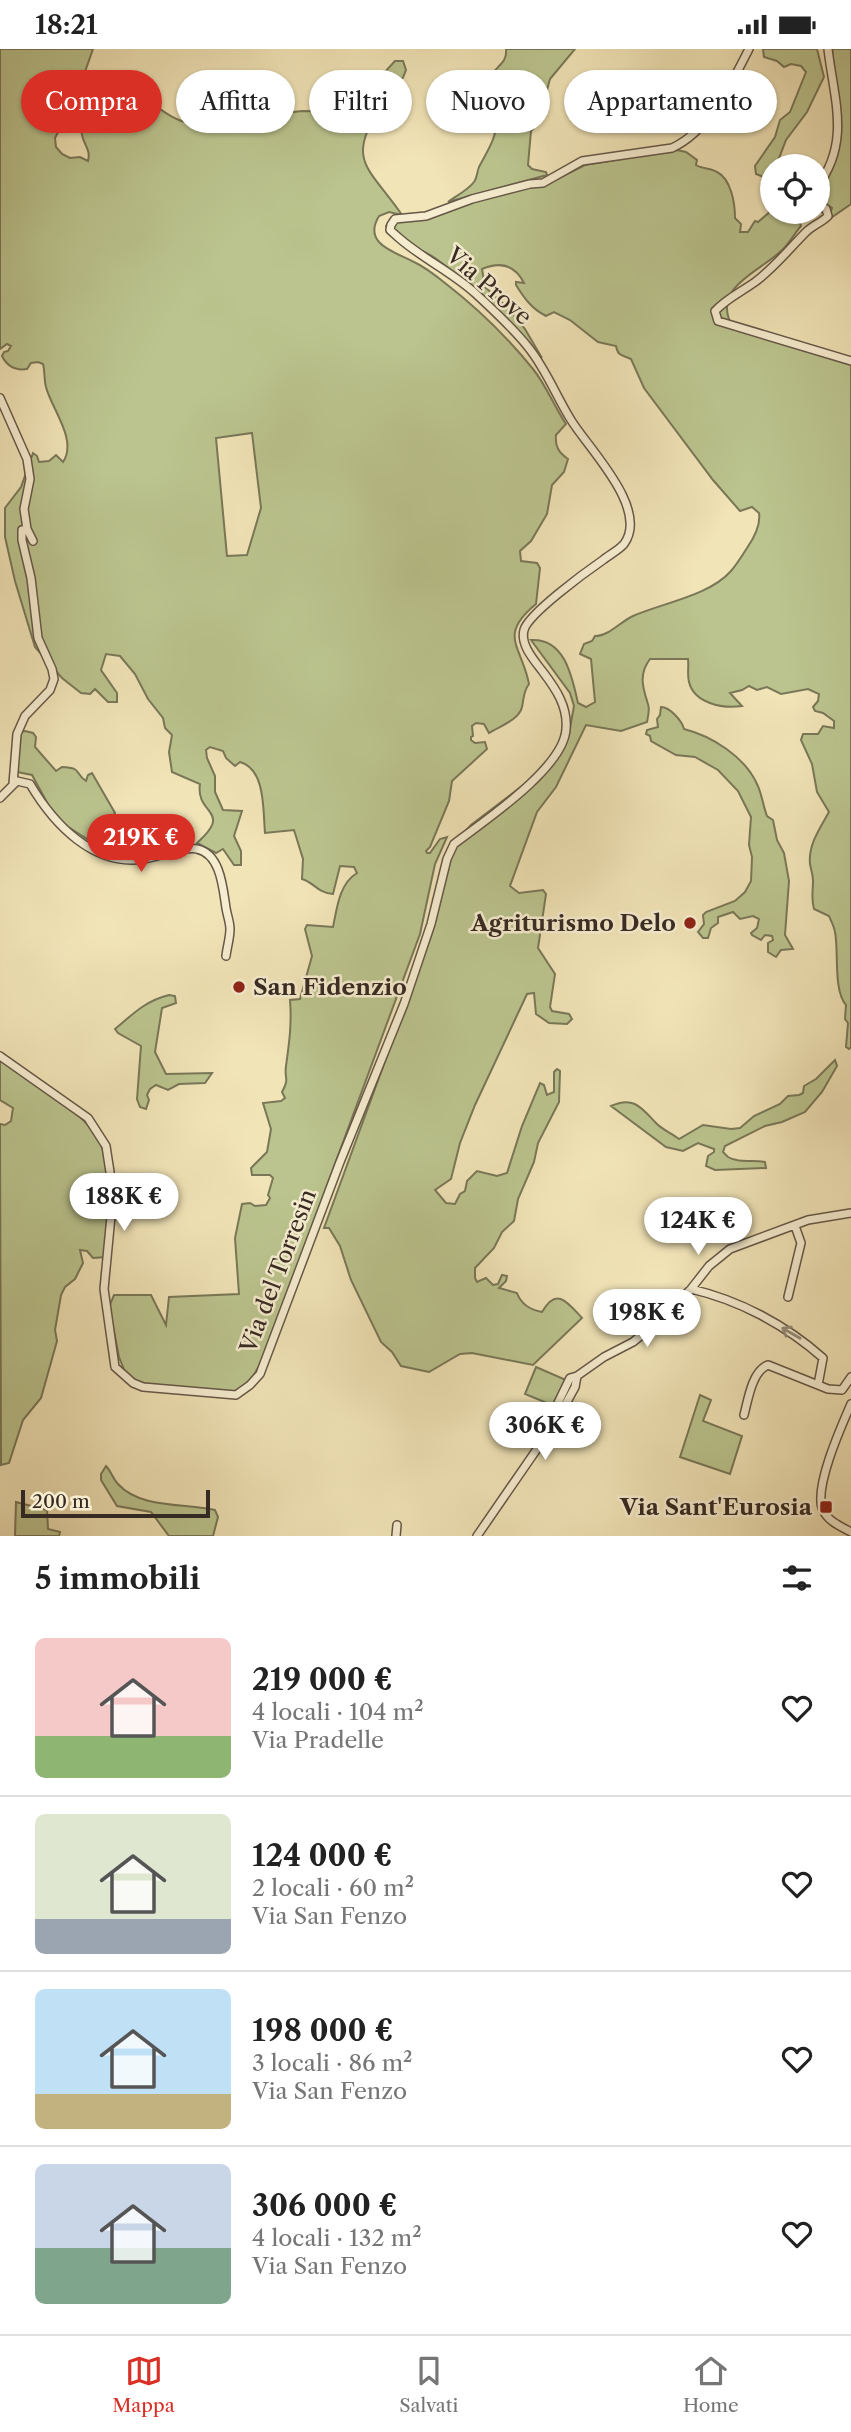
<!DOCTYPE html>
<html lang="it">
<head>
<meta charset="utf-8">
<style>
	:root { --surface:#fff; --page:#f6f6f6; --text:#222; --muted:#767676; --line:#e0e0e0; --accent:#d93025 }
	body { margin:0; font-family:"Libre Caslon Text",serif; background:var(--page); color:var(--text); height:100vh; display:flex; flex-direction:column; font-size:26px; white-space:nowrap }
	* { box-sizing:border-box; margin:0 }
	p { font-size:23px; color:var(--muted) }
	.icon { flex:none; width:38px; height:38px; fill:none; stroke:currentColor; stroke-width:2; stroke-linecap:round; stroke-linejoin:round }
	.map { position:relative; height:1487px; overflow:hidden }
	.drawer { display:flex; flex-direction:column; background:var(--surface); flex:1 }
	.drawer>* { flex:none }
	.guide { position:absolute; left:21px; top:21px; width:810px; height:63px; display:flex; gap:14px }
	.tools { position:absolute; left:760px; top:105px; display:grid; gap:14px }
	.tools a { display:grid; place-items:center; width:70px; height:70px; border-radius:50%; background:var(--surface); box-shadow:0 2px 5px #0004; font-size:35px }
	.scale { position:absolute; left:21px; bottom:18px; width:189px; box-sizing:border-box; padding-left:7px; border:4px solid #372a23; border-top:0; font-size:19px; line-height:24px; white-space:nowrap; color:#372a23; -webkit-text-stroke:5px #f6edd0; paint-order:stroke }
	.price { position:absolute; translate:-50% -60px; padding:0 16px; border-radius:24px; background:#fff; color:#222; font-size:23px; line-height:46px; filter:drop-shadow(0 2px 4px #0008) }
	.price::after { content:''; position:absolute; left:50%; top:42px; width:21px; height:16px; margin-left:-10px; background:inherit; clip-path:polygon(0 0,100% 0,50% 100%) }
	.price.active { background:var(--accent); color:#fff }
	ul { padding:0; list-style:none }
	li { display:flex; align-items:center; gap:21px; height:175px; padding:0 35px }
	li+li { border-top:2px solid var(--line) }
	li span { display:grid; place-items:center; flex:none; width:196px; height:140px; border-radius:10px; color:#555 }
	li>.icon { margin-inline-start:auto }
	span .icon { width:84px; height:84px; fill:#fffc; stroke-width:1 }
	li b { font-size:30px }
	h2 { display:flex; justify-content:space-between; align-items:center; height:84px; padding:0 35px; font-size:30px }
	.pill { padding:0 24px; border-radius:32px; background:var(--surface); box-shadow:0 2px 5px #0004; font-size:24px; line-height:63px }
	.pill.active { background:var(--accent); color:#fff }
	.status { display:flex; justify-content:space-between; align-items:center; height:49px; padding:0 35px; background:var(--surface); direction:ltr }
	.status svg { height:19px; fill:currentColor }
	.menu { display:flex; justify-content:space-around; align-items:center; height:98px; border-top:2px solid var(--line); background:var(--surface); font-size:19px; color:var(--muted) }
	.menu a { display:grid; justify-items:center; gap:4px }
	.menu .active { color:var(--accent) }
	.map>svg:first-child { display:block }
	.green { fill:#bbc48e; stroke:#797758; stroke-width:2; fill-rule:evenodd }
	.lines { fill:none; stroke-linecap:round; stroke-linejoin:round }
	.street-casing { stroke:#665848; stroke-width:10 }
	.street { stroke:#f6edd0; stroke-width:7 }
	.oneway { stroke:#968c7a }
	.poi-dot { fill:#8f2418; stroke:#f6edd0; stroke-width:2.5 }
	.labels { text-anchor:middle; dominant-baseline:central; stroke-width:5; stroke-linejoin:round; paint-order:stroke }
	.street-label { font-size:23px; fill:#372a23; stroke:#f6edd0 }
	.poi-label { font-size:23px; font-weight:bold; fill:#372a23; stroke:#f6edd0; text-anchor:end }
</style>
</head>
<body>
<div class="status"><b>18:21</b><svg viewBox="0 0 49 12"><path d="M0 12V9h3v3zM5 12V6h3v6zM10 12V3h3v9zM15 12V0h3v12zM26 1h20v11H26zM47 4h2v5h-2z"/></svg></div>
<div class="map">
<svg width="851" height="1487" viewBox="0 0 851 1487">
	<rect width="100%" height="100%" fill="#f1e4b7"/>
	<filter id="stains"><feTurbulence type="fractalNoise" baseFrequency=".00286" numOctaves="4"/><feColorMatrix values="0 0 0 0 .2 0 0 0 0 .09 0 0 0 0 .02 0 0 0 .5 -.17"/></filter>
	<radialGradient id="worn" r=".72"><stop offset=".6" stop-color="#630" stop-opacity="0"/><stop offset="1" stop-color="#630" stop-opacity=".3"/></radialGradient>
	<path class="green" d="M0 0H93L75 51 55 89 56 98 62 105 70 109 80 108 88 112C91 101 84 96 82 86 81 83 83 78 83 75 89 53 100 60 119 59L126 66 133 58 132 44H138C151 53 178 77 193 73 201 70 210 61 217 56L239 67 259 71 277 65 302 62 356 63 369 40 395 12H403L406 21C401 37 391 44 382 57 343 112 371 120 402 166L389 163 379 167C362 195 395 203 414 213 425 218 435 226 445 234 476 258 508 289 533 320 546 336 554 357 566 375L556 386C555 397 558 403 568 410L564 423 552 436 547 465 531 492 520 502 521 512 537 514 540 519 536 555C497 587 522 597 529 635 523 643 524 649 522 658 519 671 500 677 489 684L484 675 476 674 472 677 473 687 471 688V691L475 694 485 693 487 700 452 732 449 752 430 798 426 802 427 804H430L440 790 447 788 435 815 420 885 264 1307C257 1323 250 1333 236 1343L138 1334 125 1323 119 1308 109 1258 114 1246H151L166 1276 169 1248 239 1245 235 1189 242 1155 250 1154 255 1157 266 1156 270 1149 268 1146 273 1129 270 1126H252L251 1119 267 1103 271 1080 263 1054 281 1052 285 1049 282 1043C290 1028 284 1031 286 1017 289 995 292 975 290 951L300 950 312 907 305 880 307 876 333 878C337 859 339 835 357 824L354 818 340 817 333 845C316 843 315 834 302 830L303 810 294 781 265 784C263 763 266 720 240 713L235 717 226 709 223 702 210 698 206 701 207 709 215 727V743L223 761 242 762 234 787 241 802V816H234L223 800 216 804 197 794C234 761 195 766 200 735L172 723 169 703 172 686 165 679 163 669 148 650 135 625 120 607 106 605 101 621 117 644V653H108L95 640 90 645 81 644 62 629 35 598 15 532 5 488V459L21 438 33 404 37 407 39 413 49 412 56 406 63 413C78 391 51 359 46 338 44 331 45 323 43 315L38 313 31 314 27 320C15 322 7 317 2 307L4 303 8 302 11 297 7 295 0 300ZM252 384 261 459 247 506 227 507 216 389Z
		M506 0H575L550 30 538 74 531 82 528 116 532 120 546 123 547 126 448 153C456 147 468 141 474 133 477 129 477 123 479 118 485 106 497 89 496 74 495 58 486 49 490 31 492 18 508 16 506 0Z
		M763 0H817L824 28 807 63 786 91 778 112 781 117H772L771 131 756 125 755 117 775 88 780 71 790 63 806 23 801 17 791 15 784 18 777 12 764 8Z
		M832 0H851V155L828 171 832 159 823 153 817 143C851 92 838 57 832 0Z
		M677 101 686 103 697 111 696 116C702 120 711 119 717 123 731 130 735 154 735 169L741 175 740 183H748L755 172 758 173 771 162 772 158V163H796L801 177C794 185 789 195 781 202 759 223 713 238 731 275L851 312V998L849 1000 846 998 848 974 845 970 846 956C833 941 839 903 835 883 834 877 831 872 829 867L814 860C811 850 813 842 813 832 813 826 811 821 810 815 808 796 820 779 829 763L817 743 812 715 801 691 803 685H818L823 677 834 679V672L823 664 815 662 813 658 818 652 819 645 808 640 781 645 767 638 757 641 749 637 742 641 730 644 742 657C722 660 694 654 689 633 687 626 689 618 688 610H650C638 626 643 639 648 655 650 660 648 668 647 673L621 682 586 676 556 738 537 763 510 837 519 844 543 841 546 845 538 899 555 925 550 958 552 962 569 965 572 970 567 975 549 974 536 965 534 944 527 945 475 1056 460 1094 451 1130 435 1141 446 1154 455 1155 460 1145 465 1142 467 1132 477 1122 497 1127 507 1124 522 1077 540 1034 544 1036 547 1046 554 1043V1023L557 1020 560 1022 559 1053 538 1094 534 1113 518 1150 514 1172 502 1183 494 1199 475 1219V1229L477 1233 486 1229 493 1236 498 1235 502 1226 507 1227 506 1232 499 1239 517 1244C521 1255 531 1261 542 1263 557 1237 568 1254 582 1269L533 1316 472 1304 460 1305 429 1323 401 1317 392 1303 381 1293 351 1231 340 1197 329 1179H324L432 884 447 814 457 791 471 776 535 727 569 685 574 657 570 644 531 591C565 589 572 628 578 654L586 658 595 653 591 610 580 605 584 595 592 592 595 587C609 587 620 573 633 567 662 554 709 547 731 522 737 515 742 507 747 499 754 489 761 477 759 464L752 458 740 462 713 431 644 339 631 310C623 306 618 308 616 297L598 293 570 271 554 263 546 267C532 260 524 249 516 236V233L524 234C515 216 501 212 482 220L485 238 507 258 525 280 542 309C507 274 475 238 435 209 419 198 394 195 386 177L391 169 404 172 483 149 549 134 585 116Z
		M661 658C670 658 682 672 684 680 712 687 745 708 757 735 762 745 763 757 767 767L773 771 777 791 784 804 789 832 785 886 793 900 781 901 776 908 768 903V894L773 891 772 887 765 886 761 891 752 886 751 884 757 879 759 870 753 867 740 870 733 863 718 868V874L711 879 708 889H703L698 883 704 875 703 866 706 863 735 852 745 843 751 832 752 808 749 796 751 768 738 742 718 721 695 708 676 706 651 692 650 687 646 685 647 681 658 678 657 670 660 666Z
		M25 682 33 684 36 688 35 698 56 722 62 718C83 719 73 723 86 732L88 726 92 724 115 764 100 782 121 804 101 799 56 770 32 726 17 723 16 710 21 683Z
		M169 946 175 947 176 954 162 959 155 1003 166 1025 212 1024 205 1034 179 1035 168 1041 156 1036 150 1040 147 1046 149 1051 146 1060 140 1058 137 1050 141 997 118 984 115 980C133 965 145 952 169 946Z
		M0 1011C27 1030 77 1058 95 1085 118 1119 109 1170 106 1208L93 1209 87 1202 80 1201 83 1214 75 1230 65 1238 61 1246 55 1281 57 1292 41 1349 23 1371 9 1414 1 1416 0 1075 5 1076 11 1072 13 1059 0 1051Z
		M835 1011 837 1017 822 1043 805 1063 782 1073 765 1077 725 1097 723 1103 728 1108C740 1115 752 1110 765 1113L766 1119 715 1121 706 1117 708 1107 714 1103V1100L698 1094 683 1102 666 1098 611 1057C633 1047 641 1058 655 1073 661 1080 671 1084 679 1090L703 1076 731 1080 740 1079 754 1067 780 1055 788 1047 799 1046 803 1044 804 1037 816 1030Z
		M536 1318 566 1331 554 1357 525 1345Z
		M700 1346 711 1351 703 1372 742 1387 730 1425 680 1408Z
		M106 1417C111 1422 113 1430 118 1435 140 1460 187 1454 215 1461L218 1468 213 1487H169L151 1463 117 1457 101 1431V1425Z
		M16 1453 47 1461 48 1480 60 1483 59 1487H15Z"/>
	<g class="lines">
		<g class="street-casing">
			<path id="street" d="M817 138C851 93 834 51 828 0
				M817 160 822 158 826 160 828 167C821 174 813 176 806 183 789 200 774 219 755 233 741 243 727 249 715 262L718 272 851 312
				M796 163 800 168 811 163
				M0 349 27 410 30 430 24 460 27 480
				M13 735 17 685 25 667 50 641 54 630 52 620 38 589 31 529 22 491V481L27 480 33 492
				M0 749 17 732 30 735C53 774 93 818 144 810 158 808 185 797 197 800 221 805 223 840 226 859 227 866 230 873 230 880 230 889 227 898 226 907
				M0 1007 88 1069 106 1097 110 1123 112 1157 104 1240 115 1318 133 1334 143 1338 236 1346 250 1336 260 1325 340 1113 404 955 431 875 447 810 454 795C484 772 564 719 566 680 568 658 556 640 543 623 534 611 520 596 524 581 528 565 587 522 603 511 609 506 619 501 624 495 650 460 588 399 571 371 556 347 546 320 528 298 513 279 493 261 476 245 452 223 423 210 399 189L390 181 391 176 395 170 426 167 472 150 530 135 543 134 582 112 672 99C709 82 731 35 749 0
				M691 1240C739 1251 786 1276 823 1309L818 1336
				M788 1248 801 1194 795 1177
				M851 1355C841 1378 815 1436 822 1459 827 1472 840 1477 851 1483
				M556 1358 570 1329 577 1327 604 1308 633 1293 659 1272 691 1240 709 1217 730 1200 808 1171 851 1164
				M744 1366C748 1351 752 1322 768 1316L828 1340 842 1341 851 1328
				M396 1487 397 1476
				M477 1487 557 1371 575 1338 577 1327"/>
		</g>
		<use href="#street" class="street"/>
	</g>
	<defs><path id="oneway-shaft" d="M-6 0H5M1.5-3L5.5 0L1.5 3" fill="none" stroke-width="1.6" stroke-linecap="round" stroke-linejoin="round" transform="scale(1.75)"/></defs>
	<use class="oneway" href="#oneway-shaft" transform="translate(791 1284) rotate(-150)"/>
	<g class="poi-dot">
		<circle cx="690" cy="874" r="7"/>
		<circle cx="239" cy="938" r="7"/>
		<rect x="819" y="1451" width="14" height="14" rx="3.5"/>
	</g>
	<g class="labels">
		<g class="street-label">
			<text transform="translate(489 237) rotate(41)">Via Prove</text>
			<text transform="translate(278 1222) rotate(-69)">Via del Torresin</text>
		</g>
		<g class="poi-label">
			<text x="676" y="874">Agriturismo Delo</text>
			<text x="253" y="938" text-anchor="start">San Fidenzio</text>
			<text x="812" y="1458">Via Sant'Eurosia</text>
		</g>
	</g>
	<rect width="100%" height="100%" filter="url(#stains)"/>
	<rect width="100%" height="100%" fill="url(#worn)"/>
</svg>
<div class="tools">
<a><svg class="icon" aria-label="locate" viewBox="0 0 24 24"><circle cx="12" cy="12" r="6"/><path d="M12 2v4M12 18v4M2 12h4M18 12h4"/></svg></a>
</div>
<div class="scale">200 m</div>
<b class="price active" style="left:141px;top:825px">219K €</b>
<b class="price" style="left:124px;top:1184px">188K €</b>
<b class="price" style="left:698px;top:1208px">124K €</b>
<b class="price" style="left:647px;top:1300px">198K €</b>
<b class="price" style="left:545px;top:1413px">306K €</b>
<div class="guide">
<a class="pill active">Compra</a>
<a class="pill">Affitta</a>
<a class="pill">Filtri</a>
<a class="pill">Nuovo</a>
<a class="pill">Appartamento</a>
</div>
</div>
<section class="drawer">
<h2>5 immobili<svg class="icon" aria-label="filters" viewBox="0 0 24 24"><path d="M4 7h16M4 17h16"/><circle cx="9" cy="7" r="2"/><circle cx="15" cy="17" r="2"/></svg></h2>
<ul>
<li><span style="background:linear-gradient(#f6c9c9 70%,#8fb573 0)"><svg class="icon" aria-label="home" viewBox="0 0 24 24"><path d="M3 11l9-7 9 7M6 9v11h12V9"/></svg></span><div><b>219 000 €</b><p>4 locali · 104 m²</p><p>Via Pradelle</p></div><svg class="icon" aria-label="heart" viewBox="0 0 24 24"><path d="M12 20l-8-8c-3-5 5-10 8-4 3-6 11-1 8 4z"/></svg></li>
<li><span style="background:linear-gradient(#dfe7d0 75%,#9aa5b1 0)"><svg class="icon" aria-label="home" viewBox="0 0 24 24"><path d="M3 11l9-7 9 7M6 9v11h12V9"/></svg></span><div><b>124 000 €</b><p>2 locali · 60 m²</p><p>Via San Fenzo</p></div><svg class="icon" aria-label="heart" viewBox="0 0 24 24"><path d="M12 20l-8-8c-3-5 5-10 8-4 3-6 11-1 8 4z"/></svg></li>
<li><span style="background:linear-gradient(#bfe0f5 75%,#c2b280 0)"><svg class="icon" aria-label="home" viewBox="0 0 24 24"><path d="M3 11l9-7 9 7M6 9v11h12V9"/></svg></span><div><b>198 000 €</b><p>3 locali · 86 m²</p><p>Via San Fenzo</p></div><svg class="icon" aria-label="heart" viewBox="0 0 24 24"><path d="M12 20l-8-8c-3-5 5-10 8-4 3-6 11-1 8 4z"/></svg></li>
<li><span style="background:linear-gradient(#c9d6e8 60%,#7fa58c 0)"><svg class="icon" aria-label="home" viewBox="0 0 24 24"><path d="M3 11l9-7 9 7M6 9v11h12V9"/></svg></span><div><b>306 000 €</b><p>4 locali · 132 m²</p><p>Via San Fenzo</p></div><svg class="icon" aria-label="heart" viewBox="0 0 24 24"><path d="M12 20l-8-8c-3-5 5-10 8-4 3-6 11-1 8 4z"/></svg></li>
</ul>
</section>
<nav class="menu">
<a class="active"><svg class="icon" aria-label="map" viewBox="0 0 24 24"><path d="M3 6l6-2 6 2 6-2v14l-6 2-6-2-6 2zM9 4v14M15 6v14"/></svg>Mappa</a>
<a><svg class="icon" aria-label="saved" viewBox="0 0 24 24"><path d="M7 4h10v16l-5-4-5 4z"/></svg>Salvati</a>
<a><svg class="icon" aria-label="home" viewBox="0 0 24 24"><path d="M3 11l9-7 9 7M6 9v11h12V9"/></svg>Home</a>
</nav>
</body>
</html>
